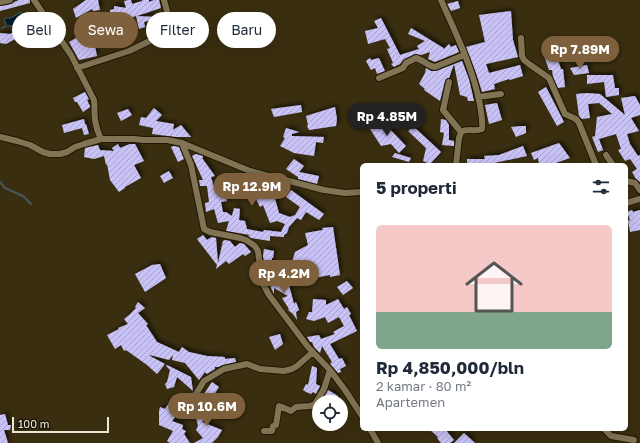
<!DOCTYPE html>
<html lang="id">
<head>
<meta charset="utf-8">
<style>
	:root { --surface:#fff; --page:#f6f6f7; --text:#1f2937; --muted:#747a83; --accent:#7e613c }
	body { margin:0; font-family:"Golos Text",sans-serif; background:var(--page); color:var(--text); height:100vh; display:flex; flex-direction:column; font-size:15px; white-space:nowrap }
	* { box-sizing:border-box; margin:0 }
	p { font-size:13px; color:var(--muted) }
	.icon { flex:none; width:22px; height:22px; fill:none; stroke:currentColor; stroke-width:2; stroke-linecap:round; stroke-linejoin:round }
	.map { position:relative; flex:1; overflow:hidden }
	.details { position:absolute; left:360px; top:163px; width:268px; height:268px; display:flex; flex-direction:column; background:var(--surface); border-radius:6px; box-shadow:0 4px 16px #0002 }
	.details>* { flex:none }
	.hud { position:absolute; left:12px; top:12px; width:288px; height:36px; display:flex; gap:8px }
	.tools { position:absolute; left:312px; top:395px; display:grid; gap:8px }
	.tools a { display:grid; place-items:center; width:36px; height:36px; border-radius:50%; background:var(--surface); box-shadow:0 4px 16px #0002; font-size:20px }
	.scale { position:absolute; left:12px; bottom:10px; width:97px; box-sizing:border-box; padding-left:4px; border:2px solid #ece5d4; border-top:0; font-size:11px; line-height:14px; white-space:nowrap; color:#ece5d4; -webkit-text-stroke:3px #1d170b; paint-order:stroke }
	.price { position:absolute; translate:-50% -34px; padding:0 9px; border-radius:14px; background:var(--accent); color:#fff; font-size:13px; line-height:26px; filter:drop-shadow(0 1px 2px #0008) }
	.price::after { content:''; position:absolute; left:50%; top:24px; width:12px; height:9px; margin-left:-6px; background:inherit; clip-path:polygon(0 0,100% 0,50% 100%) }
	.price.active { background:#222; color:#fff }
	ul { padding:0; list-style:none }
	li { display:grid; align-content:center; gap:8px; height:212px; padding:0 16px }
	li span { display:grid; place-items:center; height:124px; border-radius:6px; color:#555 }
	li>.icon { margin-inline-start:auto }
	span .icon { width:72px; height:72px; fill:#fffc; stroke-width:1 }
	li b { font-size:17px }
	h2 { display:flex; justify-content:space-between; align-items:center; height:48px; padding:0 16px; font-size:17px }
	.tag { padding:0 14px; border-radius:18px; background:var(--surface); box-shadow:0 4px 16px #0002; font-size:14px; line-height:36px }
	.tag.active { background:var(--accent); color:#fff }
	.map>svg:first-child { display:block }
	.water { fill:url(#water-waves); stroke:#47585c }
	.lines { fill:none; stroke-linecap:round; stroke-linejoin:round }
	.stream { stroke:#47585c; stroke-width:2 }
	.building { fill:url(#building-hatch); filter:url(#shadow) }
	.minor-casing { stroke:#211600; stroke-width:8 }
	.minor { stroke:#817454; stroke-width:6 }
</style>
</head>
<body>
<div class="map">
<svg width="640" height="443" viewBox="0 0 640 443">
	<defs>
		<pattern id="water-waves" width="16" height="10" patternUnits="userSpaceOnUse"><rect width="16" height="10" fill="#001c29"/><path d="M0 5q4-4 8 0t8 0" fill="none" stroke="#253d47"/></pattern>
		<pattern id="building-hatch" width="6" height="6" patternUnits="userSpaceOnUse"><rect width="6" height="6" fill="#c8c2f7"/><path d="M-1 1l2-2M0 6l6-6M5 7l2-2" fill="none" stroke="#a8a3c9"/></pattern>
		<filter id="shadow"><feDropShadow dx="2.5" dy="-2.5" stdDeviation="2" flood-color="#0009"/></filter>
	</defs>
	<rect width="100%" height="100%" fill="#3a2e10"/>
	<path class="water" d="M21 12 27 25 8 26 1 29 2 27H5L6 22H4L5 18H10Z"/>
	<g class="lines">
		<path class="stream" d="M0 182 5 188 23 196 31 204"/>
	</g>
	<path class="building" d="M19 0H30V3L0 11V6L11 4 14 2Z
		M86 0H98L100 10 93 11 92 9 76 18 73 9Z
		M129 0H131L132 4 142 1V0H149V2L154 0H159L161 8 137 16 158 17V18L144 22 145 27 139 29 136 16 127 19 126 15 110 17V10L114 9V6L126 8 124 1Z
		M458 1 460 8 451 11 447 4Z
		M511 11 513 40 518 57 486 64 489 73 520 65 523 76 510 80 509 79 494 84 495 89 482 92 477 76 466 47 485 42 479 15Z
		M381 18 400 55 419 49 417 46 425 41 408 34 411 28 445 49V48L449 44 451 47 456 45 459 52 435 62 428 59 430 52 421 55 415 54 404 59 400 64 394 67 391 64 393 63 387 49 390 48 385 39 368 44 365 31 378 28 374 21Z
		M103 26 106 38 103 35 97 38 100 42 95 46 97 56 79 60 69 42 81 35 85 41 99 31 97 29Z
		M16 31 19 37 6 44 0 43V33L10 34Z
		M554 48 561 69H563L565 87 558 88 553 77 552 70H549L542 50Z
		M370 58 371 60 379 58 385 71 377 74 375 68 371 70 366 61Z
		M462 61 469 79 474 101H468L467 97 460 95 454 64 449 78 446 79 445 81 440 101 424 90 425 89 419 84 425 73 426 68 431 71H436Z
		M587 65 589 73 574 75 570 68Z
		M587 75H613L615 88H619V95L606 97 604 82 587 84Z
		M546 87 564 122 557 126 538 92Z
		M85 92 89 99 87 100 90 106V107L83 112 77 102H75L73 98Z
		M587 93 600 94 625 115 621 98 635 96 640 105V115L631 118 639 131 627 134 630 144 638 156 640 155V182L636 179 632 172 637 169 630 159 625 161 618 150 621 149 616 134 599 139 603 150 598 152 592 137 595 136 597 117 612 114 599 103 588 104 590 118 582 119 579 116 576 94Z
		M497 103 502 120 489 124 485 105Z
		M301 105 302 112 274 117 271 109Z
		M335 107 337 119 336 126 309 130 307 126 308 125 306 116Z
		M154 108 162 115 156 121 174 124 173 130 181 125 191 137H176L152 134 153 128 139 125 141 117 146 118Z
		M128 109 132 115 121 121 117 113Z
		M84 119 85 124H86L89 134 84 135 82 128 64 133 62 125Z
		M441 119 446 120 449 125V140L454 141V146L442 145 444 133 440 132Z
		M383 122 406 146 399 153 391 144 381 146 370 129 374 125 376 129Z
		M413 126 441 152 430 164 423 161 426 148 408 131Z
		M521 126H526V133L516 137 511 127Z
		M286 128 299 132 292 134V136L324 137 323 143 316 142 314 156 294 153 280 146 285 138 283 137Z
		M559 143 570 158 550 165H539L538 158 534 160 531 153Z
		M118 144 120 148 130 144H135L144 161 134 165 141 178 125 187V188L119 192 110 180 107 164 106 165 104 156 94 159 84 157 85 148 98 145 100 150 114 151 112 148Z
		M174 146 179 147 184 159 178 162 171 147Z
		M523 146 527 156 494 163 495 165H467V159H485L484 156 499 155Z
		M395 153 411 158 409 162 392 157Z
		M196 154 203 156V158H202L215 176 211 177 215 190 219 189 220 196 226 195 227 201 221 202 223 212H226L232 216 234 208 240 209 239 220 245 221 247 229 263 232 264 230 281 232 285 224 277 221 270 223 263 205 260 207 256 199 262 193 258 187 270 181 279 213 290 217 295 215 300 207 286 197 291 190 324 214 319 220 306 212 301 220 297 218 289 227 287 233 284 235V237L270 236V241L251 238 248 236 250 235 226 231 229 221 218 223 214 209 206 212 205 203 209 202 207 186H200L199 180H203L192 156Z
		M294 159 304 166 299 172 319 176 317 184 298 179V177L286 169Z
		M169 171 173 178 164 183 160 176Z
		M632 210 633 212 640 210V230L630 232 628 221 630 220 627 212Z
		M333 227 340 275 330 277V275L314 278 313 274 294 278 292 262 295 252 308 245 305 233 323 230 322 228Z
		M203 235 207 240 212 237 216 238 218 263 223 241 225 240 230 241 235 247 240 243 244 244 251 252 245 256 243 254 229 264 226 261 216 269 217 265 197 239Z
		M264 249 274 251 273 258H272L271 270H265L263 256Z
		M160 264 166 278 145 292 135 274 152 265Z
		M275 274V279L283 275 280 288 289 285 294 304 296 302 299 310 296 312 297 320 293 314 288 310 289 309 282 298 288 296 274 288V294L271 288 269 277Z
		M347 281 353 288 343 295 337 287Z
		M313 299 326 300V305L338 299 344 309 347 307 351 314 349 315 357 331 330 344 339 359 342 358 346 366 340 369 341 372 338 373 330 364 332 362 322 346 320 353 314 347 312 342H310L307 337 319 335 321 339 335 334 333 332 344 326 339 317 328 323 325 317 314 321 306 319 309 312H312Z
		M138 302 145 308 138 313 148 324 146 325 157 342 179 352 182 347 189 352 207 356 225 357V359L235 358 236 362 223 365 218 367H215V369L207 374 205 372 199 380 185 363 172 360 173 355 169 360 150 355V356L165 364 157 374 147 365 126 350 124 351 121 345 115 349 107 335 119 329 118 328 128 324 124 319 129 315 136 308 135 307Z
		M280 334 283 344 275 350 269 337Z
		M167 365 191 377 193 391 177 377 174 387 167 389 165 384 167 382 170 370 166 366Z
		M312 366 317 368 316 384 320 386 316 394 313 392 311 394 306 392 303 390 306 384 308 385Z
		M212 382 219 387 213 396 228 399 227 406 212 403 202 397Z
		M328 390 338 396 334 402H321Z
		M171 400 181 407V410L172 421 183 425 182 429 186 431 184 434 190 443H170L167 441 173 431 159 425V411L160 407 165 409Z
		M209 402 215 410 202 422 222 430 218 437 212 443H194L203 438 196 430 198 426 196 417 207 414 202 408Z
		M5 414 8 425H11L10 430H4L8 443H0V415Z
		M429 429H445L454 440 450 443H441L437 438 438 437Z
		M464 433 475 443H454Z"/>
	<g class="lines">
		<g class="minor-casing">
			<path id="minor" d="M34 0 71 55 94 100C95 107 94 113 95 120 96 127 98 133 101 139
				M441 0C456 34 473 68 480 105 481 113 483 121 482 129 475 132 468 128 461 132L459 138 456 165
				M0 2 10 0
				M521 38 522 56 524 60 529 64 549 78 565 114 576 119 579 123 596 165
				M77 68 129 51 160 36 169 23 167 11 164 0
				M379 78 403 68 406 63 416 58C423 60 428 66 435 67L464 55
				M449 82 443 110 461 132
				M478 97 501 94
				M0 137 17 141 30 145 43 152 50 154H60L67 152 75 147 84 144 101 139H134L143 140H167L182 143 191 165 204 229 210 232 240 238 246 240 255 246 258 251 262 282 269 295 308 347 330 370 345 390 362 416
				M182 143 250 171 324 190 345 193 362 192
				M606 155 613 165
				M626 181 635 183 640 190
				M626 203 640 199
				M185 409 190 398 196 394 204 381 224 369 247 364 260 369 284 371 292 369 297 366 313 352
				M370 429 378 443
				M604 429 611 436 634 440
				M264 431H272L273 426 276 425 279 406 282 407 291 411 296 407 310 406 315 404 324 389 330 370"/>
		</g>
		<use href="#minor" class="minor"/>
	</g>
</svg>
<div class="tools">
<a><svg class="icon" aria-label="locate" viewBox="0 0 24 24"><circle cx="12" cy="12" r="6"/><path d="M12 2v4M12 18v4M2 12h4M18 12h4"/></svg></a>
</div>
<div class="scale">100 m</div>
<b class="price" style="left:580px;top:70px">Rp 7.89M</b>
<b class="price active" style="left:387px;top:137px">Rp 4.85M</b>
<b class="price" style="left:252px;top:207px">Rp 12.9M</b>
<b class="price" style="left:284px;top:294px">Rp 4.2M</b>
<b class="price" style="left:207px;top:427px">Rp 10.6M</b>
<div class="hud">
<a class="tag">Beli</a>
<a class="tag active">Sewa</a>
<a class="tag">Filter</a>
<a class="tag">Baru</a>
</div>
<section class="details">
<h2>5 properti<svg class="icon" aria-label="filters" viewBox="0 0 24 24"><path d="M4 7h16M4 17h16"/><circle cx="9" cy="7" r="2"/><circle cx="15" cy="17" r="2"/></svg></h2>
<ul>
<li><span style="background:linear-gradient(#f6c9c9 70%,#7fa58c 0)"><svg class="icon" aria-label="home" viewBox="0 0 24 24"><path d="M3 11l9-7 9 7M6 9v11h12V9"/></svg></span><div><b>Rp 4,850,000/bln</b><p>2 kamar · 80 m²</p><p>Apartemen</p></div></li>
</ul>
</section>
</div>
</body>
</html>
